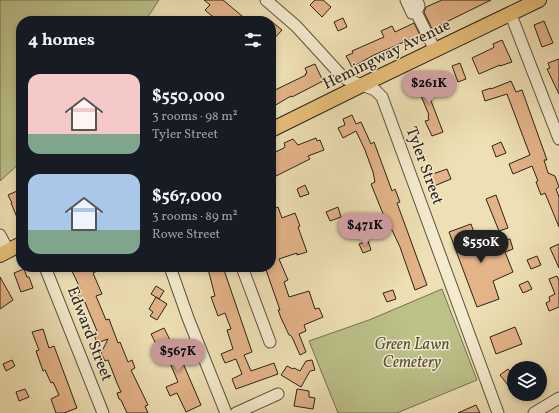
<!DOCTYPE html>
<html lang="en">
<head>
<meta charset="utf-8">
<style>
	:root { --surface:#171b24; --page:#242831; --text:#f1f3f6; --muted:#9ea1a6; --accent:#c59692 }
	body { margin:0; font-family:Vollkorn,serif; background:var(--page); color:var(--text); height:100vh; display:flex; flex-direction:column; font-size:15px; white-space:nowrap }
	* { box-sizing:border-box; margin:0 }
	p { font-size:13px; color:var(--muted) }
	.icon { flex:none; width:22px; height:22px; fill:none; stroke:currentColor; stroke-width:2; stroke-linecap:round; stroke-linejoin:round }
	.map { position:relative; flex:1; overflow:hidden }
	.panel { position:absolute; left:16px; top:16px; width:260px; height:256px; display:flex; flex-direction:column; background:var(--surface); border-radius:16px; box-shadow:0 2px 6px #0003 }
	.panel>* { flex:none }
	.tools { position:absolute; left:507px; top:361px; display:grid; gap:8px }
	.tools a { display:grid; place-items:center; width:40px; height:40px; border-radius:50%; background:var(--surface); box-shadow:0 2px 6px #0003; font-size:20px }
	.price { position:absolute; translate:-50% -34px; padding:0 9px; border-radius:14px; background:var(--accent); color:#111; font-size:13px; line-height:26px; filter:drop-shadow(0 1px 2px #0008) }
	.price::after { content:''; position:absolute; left:50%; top:24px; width:12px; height:9px; margin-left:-6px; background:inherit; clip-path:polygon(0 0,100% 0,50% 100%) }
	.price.selected { background:#222; color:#fff }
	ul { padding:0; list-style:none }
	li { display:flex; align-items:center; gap:12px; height:100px; padding:0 12px }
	li span { display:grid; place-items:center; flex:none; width:112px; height:80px; border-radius:12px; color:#555 }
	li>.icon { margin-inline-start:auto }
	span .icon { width:48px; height:48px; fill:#fffc; stroke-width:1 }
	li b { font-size:17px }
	h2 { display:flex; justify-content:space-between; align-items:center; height:48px; padding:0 12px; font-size:17px }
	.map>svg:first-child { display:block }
	.green { fill:#bcc18a; stroke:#747251 }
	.building { fill:#e4b489; stroke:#2b2218 }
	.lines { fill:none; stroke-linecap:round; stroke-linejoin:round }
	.minor-casing { stroke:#5c523f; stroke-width:13 }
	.major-casing { stroke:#2b2218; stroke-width:16 }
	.minor { stroke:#f4ebce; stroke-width:11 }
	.major { stroke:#e7c07a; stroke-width:14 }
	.labels { text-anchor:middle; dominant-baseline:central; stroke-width:3; stroke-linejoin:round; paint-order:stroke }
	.street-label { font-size:16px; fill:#2b2218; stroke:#f4ebce }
	.park-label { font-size:16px; font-style:italic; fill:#56523a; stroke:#f4ebce }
</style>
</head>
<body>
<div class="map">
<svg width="559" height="413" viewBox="0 0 559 413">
	<rect width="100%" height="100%" fill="#eee0b4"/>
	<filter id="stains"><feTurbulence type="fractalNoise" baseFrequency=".005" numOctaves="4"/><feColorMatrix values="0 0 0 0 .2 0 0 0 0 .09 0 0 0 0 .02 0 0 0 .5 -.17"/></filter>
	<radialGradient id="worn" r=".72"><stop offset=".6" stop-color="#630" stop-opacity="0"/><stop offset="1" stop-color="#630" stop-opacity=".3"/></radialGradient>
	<path class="green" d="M0 0H159L145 21H21V162L0 181Z
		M442 289 477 380 397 413H338L309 341 369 320Z"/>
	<path class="building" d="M204 0H223L248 21H218L205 10 210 5Z
		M315 0H323L331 7 322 17 310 5Z
		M442 0H491L432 29 424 12 426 7Z
		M343 18 347 27 338 31 334 22Z
		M271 21 282 30 271 42Z
		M544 21 553 43 542 47 534 25Z
		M414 23 420 35 374 55 352 67 346 56 353 53 352 51 384 37 381 31 392 26 395 32Z
		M502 40 512 62 500 66V65L479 74 472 58 493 48 494 47 493 44Z
		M559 59V94L547 69 550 68 548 63Z
		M460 63 466 79 458 82 452 66Z
		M315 64 323 81 292 97 291 96 274 106 271 100V92L306 75 305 74 307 73 305 68Z
		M426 74 433 91 428 93 443 132 432 136 425 121 429 120 428 116 429 115 414 79Z
		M511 81 516 92 522 90 547 160H544L548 173 555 176 559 187 556 189 559 197V227L545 193 541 195 536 182 538 181 532 166 513 174 509 164 530 155 507 94 485 101 482 91 491 88V89Z
		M352 115 356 124 361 122 371 144 374 142 392 191 395 189 400 202 397 203 427 285 415 290 400 247 392 230 390 231 371 184 375 182 373 172 365 150 356 131 343 138 338 128 345 125 343 119Z
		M316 138 317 141 320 140 324 150 308 156 310 159 276 176 271 166V154L284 148 285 146 284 143 293 139 298 145Z
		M501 142 506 153 496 157 492 146Z
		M447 169 451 179 434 186 430 175Z
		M305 185 309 194 300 197 297 189Z
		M17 191 21 200V227L11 203H12L8 195Z
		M496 195 508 228 499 231 486 199Z
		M278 207 282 218 295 213 300 226 298 227 307 252 297 255V253L279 259 288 280 284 282 289 297 309 291 315 309 319 308 323 317 304 325 306 331 299 334 306 352 300 355 292 337 290 335H289L281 318 278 310H280L265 267H271V210Z
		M338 207 341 217 330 221 326 212Z
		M471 224 480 250 510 239 513 249 505 252 513 272 493 281 499 299 477 307 449 232Z
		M368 241 371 250 363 253 359 244Z
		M559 244V268L550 248Z
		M537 256 541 265 531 269 527 260Z
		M75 267H105L93 273 102 294 96 296 106 320 109 319 118 343 120 342 128 362 132 360 135 368 131 370 148 405 145 406 148 413H127L121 400 119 399 117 393 121 392 117 383 108 360 105 361 101 353 108 339 97 343 93 332 97 331 84 300 81 301 77 293 81 290 71 269Z
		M215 267H223L252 352 244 355 251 371 274 363 278 374 236 389 232 379 242 374 236 359 225 363 221 354 233 349 227 330 231 329 225 313 218 316 211 297 215 296 208 269Z
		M24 269 27 277H29L33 288 21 292 14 273Z
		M557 276 559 281V307L549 311 546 303 550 301 549 297 555 294 549 279Z
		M0 277 13 300 0 309Z
		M528 281 532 289 523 293 519 285Z
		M156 286 164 291 159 299 151 294Z
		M393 290 396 299 387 302 383 293Z
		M156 297 167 304 157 320 150 316 153 312 149 309Z
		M515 327 522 344 496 354 490 337Z
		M164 328 174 348 176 347 201 405 186 412 177 393 170 396 166 387 178 382 162 344H156L151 334Z
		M43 329 49 348 54 346 77 408 64 413H56L51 399 59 395 53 382 51 383 45 370 43 371 36 351 39 350 32 332Z
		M12 360 15 366 6 371 3 364Z
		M312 360 315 370 310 371 301 387 281 375 287 366 293 369 294 368 300 371 306 361Z
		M508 369 511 373 514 371V393L500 375Z
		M25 389 29 397 19 401 16 392Z
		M297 389 309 391V397L315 398 313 409 294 406Z
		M476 405 480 413H458Z"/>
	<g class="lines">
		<g class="minor-casing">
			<path id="minor" d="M266 0 296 26 340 74 346 79 375 90 382 97 498 413
				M406 0 412 13 416 12 435 50
				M416 12 419 6 417 0
				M511 15 559 139
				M0 235 8 250
				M45 267 103 413
				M170 267 188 318 226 413
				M242 267 270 342
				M236 413 278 394
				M534 413 559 398"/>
		</g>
		<g class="major-casing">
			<path id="major" d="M271 130 362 85 539 0
				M0 255 21 244"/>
		</g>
		<use href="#minor" class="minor"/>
		<use href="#major" class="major"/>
	</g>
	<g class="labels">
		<g class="street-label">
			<text transform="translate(387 55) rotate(-26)">Hemingway Avenue</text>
			<text transform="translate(424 166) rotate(70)">Tyler Street</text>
			<text transform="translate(89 334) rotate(69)">Edward Street</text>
		</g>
		<g class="park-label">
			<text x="412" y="345">Green Lawn<tspan x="412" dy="18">Cemetery</tspan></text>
		</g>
	</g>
	<rect width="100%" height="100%" filter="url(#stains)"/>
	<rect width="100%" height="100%" fill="url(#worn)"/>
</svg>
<div class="tools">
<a><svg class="icon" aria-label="layers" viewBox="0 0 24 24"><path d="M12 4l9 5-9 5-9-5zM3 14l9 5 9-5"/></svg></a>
</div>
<b class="price" style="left:429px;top:105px">$261K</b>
<b class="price" style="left:365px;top:247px">$471K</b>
<b class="price selected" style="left:481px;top:264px">$550K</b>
<b class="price" style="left:178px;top:373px">$567K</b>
<section class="panel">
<h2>4 homes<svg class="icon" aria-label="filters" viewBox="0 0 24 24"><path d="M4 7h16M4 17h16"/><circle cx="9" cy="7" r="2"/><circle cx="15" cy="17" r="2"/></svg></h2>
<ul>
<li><span style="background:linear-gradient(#f6c9c9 75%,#7fa58c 0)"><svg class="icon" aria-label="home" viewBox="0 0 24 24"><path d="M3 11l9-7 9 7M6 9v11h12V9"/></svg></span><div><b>$550,000</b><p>3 rooms · 98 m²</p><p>Tyler Street</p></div></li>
<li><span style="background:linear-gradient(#a9c7e8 70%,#7fa58c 0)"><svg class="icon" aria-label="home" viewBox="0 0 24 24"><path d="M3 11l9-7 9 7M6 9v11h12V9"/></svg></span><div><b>$567,000</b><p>3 rooms · 89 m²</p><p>Rowe Street</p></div></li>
</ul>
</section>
</div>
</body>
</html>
